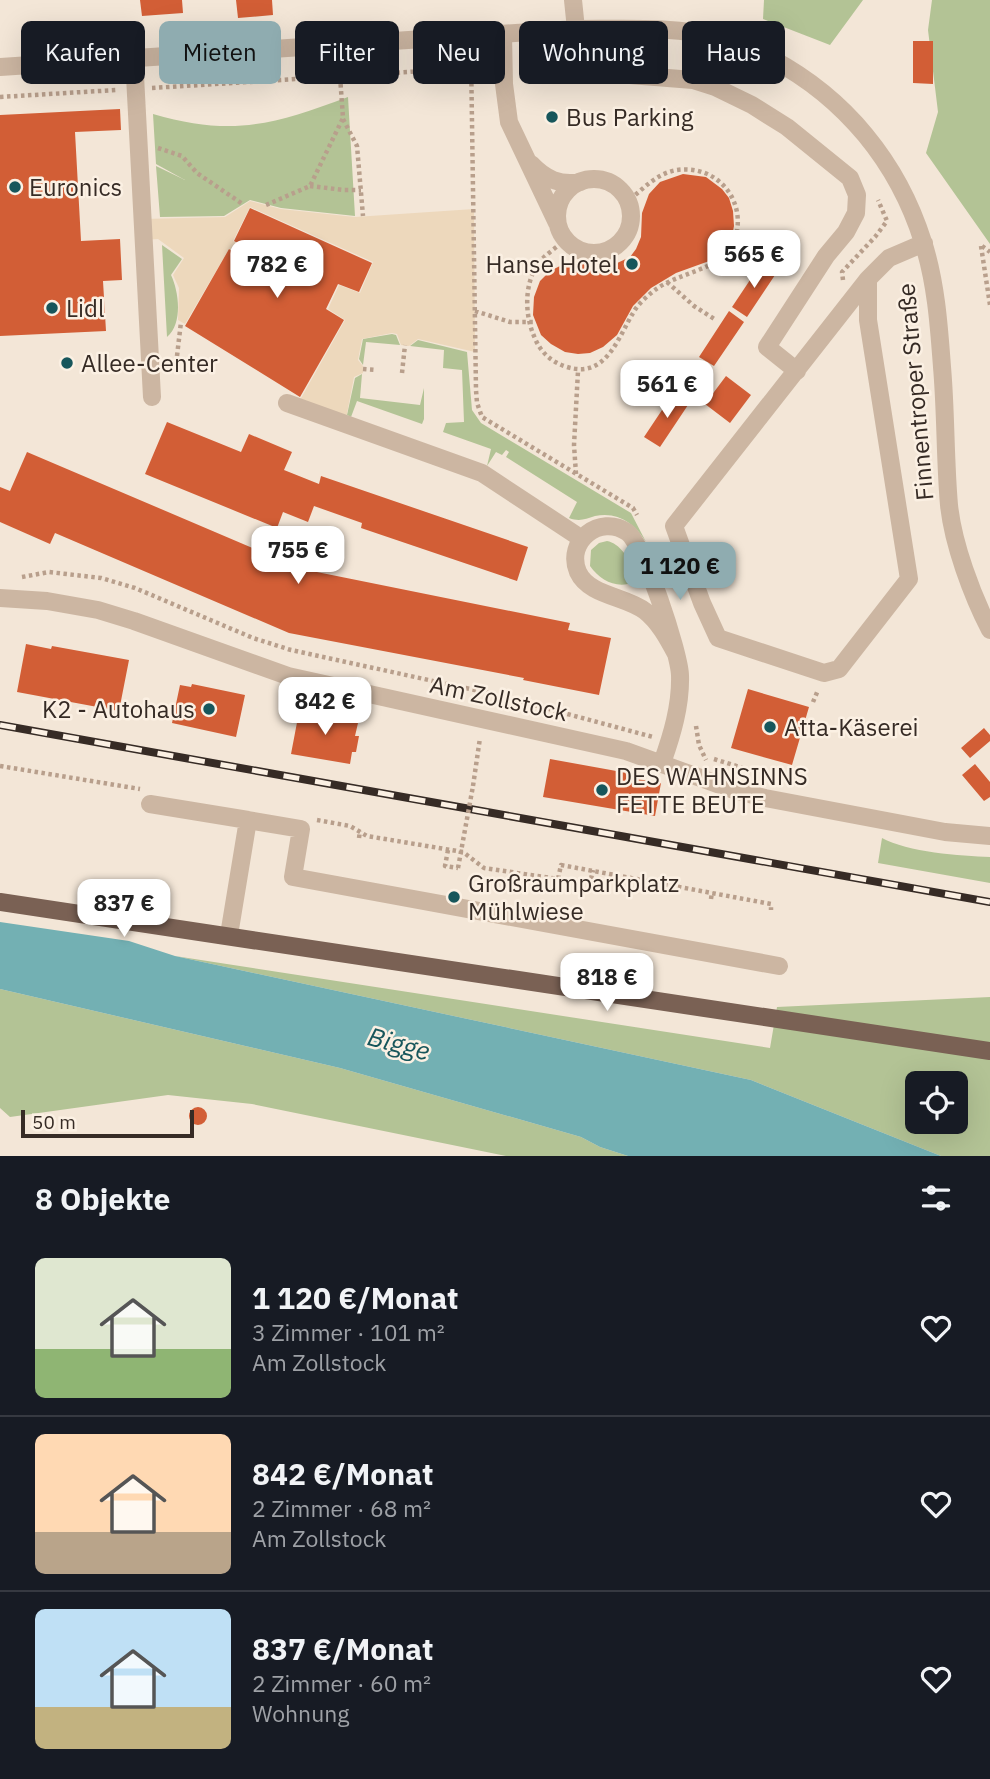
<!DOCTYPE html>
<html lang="de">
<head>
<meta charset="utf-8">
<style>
	:root { --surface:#171b24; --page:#20242c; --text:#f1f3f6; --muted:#9ea1a6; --line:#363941; --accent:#8facb0 }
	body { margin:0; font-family:"IBM Plex Sans",sans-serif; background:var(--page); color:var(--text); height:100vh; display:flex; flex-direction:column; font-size:26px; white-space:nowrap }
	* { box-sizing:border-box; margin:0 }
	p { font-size:23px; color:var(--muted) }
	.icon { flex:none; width:38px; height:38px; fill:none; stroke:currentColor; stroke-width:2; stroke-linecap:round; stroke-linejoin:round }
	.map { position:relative; height:1156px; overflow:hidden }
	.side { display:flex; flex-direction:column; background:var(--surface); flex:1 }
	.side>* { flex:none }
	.guide { position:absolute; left:21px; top:21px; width:948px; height:63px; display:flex; gap:14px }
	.buttons { position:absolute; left:905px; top:1071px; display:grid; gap:14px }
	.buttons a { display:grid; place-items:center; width:63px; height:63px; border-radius:10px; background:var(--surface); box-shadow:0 7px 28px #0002; font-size:35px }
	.scale { position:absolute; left:21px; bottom:18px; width:173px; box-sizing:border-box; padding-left:7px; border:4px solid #362b25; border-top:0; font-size:19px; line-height:24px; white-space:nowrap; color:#362b25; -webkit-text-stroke:5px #fbf0e3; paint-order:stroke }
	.price { position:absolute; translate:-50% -60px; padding:0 16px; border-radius:14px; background:#fff; color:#222; font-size:23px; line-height:46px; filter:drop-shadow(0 2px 4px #0008) }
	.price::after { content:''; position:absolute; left:50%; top:42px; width:21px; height:16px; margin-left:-10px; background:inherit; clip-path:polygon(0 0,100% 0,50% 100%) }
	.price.on { background:var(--accent); color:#111 }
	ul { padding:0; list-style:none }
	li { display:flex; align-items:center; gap:21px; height:175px; padding:0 35px }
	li+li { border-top:2px solid var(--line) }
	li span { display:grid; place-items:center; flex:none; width:196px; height:140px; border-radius:10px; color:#555 }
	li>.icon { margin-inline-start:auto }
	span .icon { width:84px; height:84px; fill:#fffc; stroke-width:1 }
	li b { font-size:30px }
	h2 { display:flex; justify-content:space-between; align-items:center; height:84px; padding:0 35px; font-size:30px }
	.chip { padding:0 24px; border-radius:10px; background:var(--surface); box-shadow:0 7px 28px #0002; font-size:24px; line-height:63px }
	.chip.on { background:var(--accent); color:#111 }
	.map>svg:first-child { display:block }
	.green { fill:#b3c395; fill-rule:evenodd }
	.plaza { fill:#edd8bc }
	.water { fill:#73b0b3 }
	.building { fill:#d25e36 }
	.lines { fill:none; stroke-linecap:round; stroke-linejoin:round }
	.path { stroke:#b89f8c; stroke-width:4.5; stroke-dasharray:3.5 3.5; stroke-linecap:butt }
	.minor { stroke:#ccb6a2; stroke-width:18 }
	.major { stroke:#7a6154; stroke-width:18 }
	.rail-casing { stroke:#362b25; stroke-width:8 }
	.rail { stroke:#fbf0e3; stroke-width:5; stroke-dasharray:16; stroke-linecap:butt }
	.path-bridge { stroke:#b89f8c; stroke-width:4.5; stroke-dasharray:3.5 3.5; stroke-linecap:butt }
	.poi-dot { fill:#17565b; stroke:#fbf0e3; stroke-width:2.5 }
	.labels { text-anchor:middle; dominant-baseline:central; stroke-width:5; stroke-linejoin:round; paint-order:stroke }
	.poi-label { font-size:24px; fill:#362b25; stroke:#fbf0e3; text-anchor:start }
	.street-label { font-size:24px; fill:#362b25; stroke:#fbf0e3 }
	.water-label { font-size:26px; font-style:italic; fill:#17565b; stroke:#fbf0e3 }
</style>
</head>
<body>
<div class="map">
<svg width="990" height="1156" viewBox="0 0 990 1156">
	<rect width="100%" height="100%" fill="#f3e6d7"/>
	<path class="green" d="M764 0H863L830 45 763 19Z
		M932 0H990V244L926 153 938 112 928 30Z
		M348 97 355 216 281 208 250 200 224 216 160 217 156 166 185 180 156 164 153 114C233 137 272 125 348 97Z
		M162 245 182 259 171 275C179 292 183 323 167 337Z
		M392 334 396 335 400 345 366 342 363 365 359 359 363 339Z
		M418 340 467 352 472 410 481 423 631 513 646 542C635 524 618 511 595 516 585 519 580 522 569 518L577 502 506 457 509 452 506 450 502 455 496 452 487 466 491 449 443 432 446 423 464 422 462 370 443 368 444 350 410 346Z
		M362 374 360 398 420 405 424 388V419L422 424 357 401 351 417 347 415 355 378Z
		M607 541C623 544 638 569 628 584 613 587 599 579 590 566L591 550 599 543Z
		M882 838C907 852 961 856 990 857V883L878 863Z
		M175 956 770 1048 777 1007 990 997V1156H941L751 1080ZM917 1083H956V1122H917Z
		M0 989 340 1068 581 1137 600 1147 628 1156H506L252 1104 168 1095 10 1117 0 1108Z"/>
	<path class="plaza" d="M250 201 281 209 355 217 474 209 475 352 418 339 409 346 401 345 397 334 392 333 362 339 358 360 363 366V373L354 377 345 424 296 407 345 320 328 309 339 285 360 293 373 262 250 207 233 241 248 249 246 260 229 249 185 324 178 320 179 288 173 275 184 258 158 239 144 240 143 219 225 217Z"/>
	<path class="water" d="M0 922 129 941 175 956 751 1080 941 1156H628L600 1147 581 1137 340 1068 0 989Z"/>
	<path class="building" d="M140 0H182L183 13 142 16Z
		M236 0H272L273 15 238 18Z
		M913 41H933V84L913 83Z
		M120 109 121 130 75 132 81 241 120 239 122 280 103 281 106 331 0 336V115Z
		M683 174 706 177 722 189 729 198 733 211 734 226 732 236 724 250 712 260 676 273 651 288 633 306 617 335 603 347 590 353 578 354 565 352 551 344 541 335 533 315 534 297 540 281 550 271 566 263 584 261 602 265H613L630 257 636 249 641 237 642 213 649 194 660 182Z
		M250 208 372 263 359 292 338 284 326 309 344 320 300 397 185 326 229 249 246 261 248 249 234 241Z
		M762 262 777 272 747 317 732 307Z
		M729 311 744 322 714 366 699 357Z
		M726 376 751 395 730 423 705 404Z
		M674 392 690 402 660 447 644 437Z
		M167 422 241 452 249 434 292 452 284 470 319 484 321 476 528 547 517 581 361 528 362 523 314 506 308 522 283 512 277 528 145 474Z
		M27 452 302 569 570 623 568 630 611 638 599 695 523 680 524 678 289 633 55 533 50 544 0 522V487L10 491Z
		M26 644 51 649 52 646 129 660 119 711 17 692Z
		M192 684 245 695 236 737 172 723 180 685 191 687Z
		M748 689 809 707 792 765 731 748Z
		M310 708 329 711 328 717 358 723 355 736H359L356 752H352L350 764 291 754 299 712 309 714Z
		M984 728 990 735V741L970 758 961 748Z
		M550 759 633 774 632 778 661 783 655 816 543 797Z
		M975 764 990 782V797L984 801 962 775Z
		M189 1116a9 9 0 1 1 18 0a9 9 0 1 1-18 0Z"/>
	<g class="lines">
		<path class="path" d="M471 55 476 390 477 403 482 417 633 508 637 515
			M152 88 472 68 484 60
			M0 97 116 90
			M343 119 357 146 363 216
			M158 148 182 156 197 173 244 205
			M310 186 344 190H361
			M266 205 310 186 343 118 340 76
			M562 243C555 248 547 254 541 260 524 280 524 313 534 336 540 352 551 362 567 367 606 379 618 338 633 313 638 304 647 296 655 290 677 273 721 269 732 246 751 207 721 164 677 170 657 173 643 189 628 201
			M981 246 990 305
			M982 246 990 252
			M727 255 747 273
			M843 280 842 272 875 237 887 221 878 200
			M667 282 694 306 716 320
			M475 311 510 322H534
			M177 356 181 322
			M363 369 376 370
			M402 373 405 345
			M576 474 574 445 578 371
			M22 577 49 572 101 578 135 588 253 638 291 650 493 694 653 737
			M813 702 818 690
			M696 726 699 745 706 760
			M714 759 762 774
			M0 766 140 789
			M473 786 480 738
			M317 820 350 826 367 836 463 852 484 868 558 879 561 865 771 904V910
			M359 838 360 831
			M448 850 445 866 458 868
			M591 879 593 870
			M652 889 653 882
			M711 899 712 892"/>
		<path class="minor" d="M573 0 576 29
			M503 35 504 84 509 122 557 223
			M558 52 591 59 630 75 693 80 715 87 752 105 787 127 850 178 857 195 856 213 846 232 826 256 767 347 797 371
			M134 57 152 397
			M0 67 576 29C623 29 677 26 723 38 740 42 757 51 772 59 845 98 898 162 923 242 936 282 939 326 942 367 946 413 945 459 949 505 953 544 972 595 990 630
			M531 164C545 179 560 186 581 182
			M557 216a37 37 0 1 1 74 0a37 37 0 1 1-74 0Z
			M868 279V320L909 579 839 669 824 673 718 638 702 603 674 526 868 279 889 258 924 243
			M287 403 482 473 582 539
			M0 598 47 601 98 610 134 621 288 676 626 751 734 790 765 798 945 832 990 836
			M662 763C672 735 681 705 680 675 679 652 644 544 627 532 600 514 565 541 578 572 589 596 626 596 645 611 659 622 668 639 676 654
			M150 804 248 820
			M229 935 248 820 301 829 293 877 779 966"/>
		<path class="major" d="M0 902 990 1051"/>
		<g class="rail-casing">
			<path id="rail" d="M0 725 990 902"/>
		</g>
		<use href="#rail" class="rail"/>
		<path class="path-bridge" d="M458 868 473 786"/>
	</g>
	<g class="poi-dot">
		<circle cx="552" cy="117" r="7"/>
		<circle cx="15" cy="187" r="7"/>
		<circle cx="632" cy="264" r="7"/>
		<circle cx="52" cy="308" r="7"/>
		<circle cx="67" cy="363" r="7"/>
		<circle cx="209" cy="709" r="7"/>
		<circle cx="770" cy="727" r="7"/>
		<circle cx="602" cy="790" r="7"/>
		<circle cx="454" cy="897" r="7"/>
	</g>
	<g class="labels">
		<g class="poi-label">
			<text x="566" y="117">Bus Parking</text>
			<text x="29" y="187">Euronics</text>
			<text x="618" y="264" text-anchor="end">Hanse Hotel</text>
			<text x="66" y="308">Lidl</text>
			<text x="81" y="363">Allee-Center</text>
			<text x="195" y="709" text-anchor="end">K2 - Autohaus</text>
			<text x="784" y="727">Atta-Käserei</text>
			<text x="616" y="776">DES WAHNSINNS<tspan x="616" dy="28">FETTE BEUTE</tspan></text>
			<text x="468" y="883">Großraumparkplatz<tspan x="468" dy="28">Mühlwiese</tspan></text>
		</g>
		<g class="street-label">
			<text transform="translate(915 392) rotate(-95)">Finnentroper Straße</text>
			<text transform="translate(499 698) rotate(12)">Am Zollstock</text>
		</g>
		<g class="water-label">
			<text transform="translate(399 1043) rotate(15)">Bigge</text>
		</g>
	</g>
</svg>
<div class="buttons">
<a><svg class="icon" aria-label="locate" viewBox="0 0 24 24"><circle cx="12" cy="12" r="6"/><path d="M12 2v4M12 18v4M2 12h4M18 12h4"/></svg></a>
</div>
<div class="scale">50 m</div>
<b class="price" style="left:754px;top:290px">565 €</b>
<b class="price" style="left:277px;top:300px">782 €</b>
<b class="price" style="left:667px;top:420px">561 €</b>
<b class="price" style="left:298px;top:586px">755 €</b>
<b class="price on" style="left:680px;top:602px">1 120 €</b>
<b class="price" style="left:325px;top:737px">842 €</b>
<b class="price" style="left:124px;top:939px">837 €</b>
<b class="price" style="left:607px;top:1013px">818 €</b>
<div class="guide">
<a class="chip">Kaufen</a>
<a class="chip on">Mieten</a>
<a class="chip">Filter</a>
<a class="chip">Neu</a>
<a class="chip">Wohnung</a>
<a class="chip">Haus</a>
</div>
</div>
<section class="side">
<h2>8 Objekte<svg class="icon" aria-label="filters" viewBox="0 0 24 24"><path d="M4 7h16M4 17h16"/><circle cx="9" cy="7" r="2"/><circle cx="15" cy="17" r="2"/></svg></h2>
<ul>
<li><span style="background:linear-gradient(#dfe7d0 65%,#8fb573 0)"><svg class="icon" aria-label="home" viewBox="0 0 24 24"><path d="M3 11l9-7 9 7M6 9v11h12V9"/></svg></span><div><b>1 120 €/Monat</b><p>3 Zimmer · 101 m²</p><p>Am Zollstock</p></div><svg class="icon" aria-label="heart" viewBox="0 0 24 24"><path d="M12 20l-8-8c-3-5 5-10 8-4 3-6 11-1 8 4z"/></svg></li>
<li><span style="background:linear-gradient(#ffd9b3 70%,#b9a48a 0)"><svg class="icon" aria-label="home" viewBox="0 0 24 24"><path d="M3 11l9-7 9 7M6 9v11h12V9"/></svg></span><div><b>842 €/Monat</b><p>2 Zimmer · 68 m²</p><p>Am Zollstock</p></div><svg class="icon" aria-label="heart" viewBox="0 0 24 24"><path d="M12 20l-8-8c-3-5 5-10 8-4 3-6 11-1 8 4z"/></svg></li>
<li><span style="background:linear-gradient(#bfe0f5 70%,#c2b280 0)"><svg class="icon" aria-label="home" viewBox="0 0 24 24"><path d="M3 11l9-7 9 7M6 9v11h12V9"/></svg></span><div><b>837 €/Monat</b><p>2 Zimmer · 60 m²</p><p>Wohnung</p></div><svg class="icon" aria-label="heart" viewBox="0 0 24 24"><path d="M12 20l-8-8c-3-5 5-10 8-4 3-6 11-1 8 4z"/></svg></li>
</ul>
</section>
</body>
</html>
